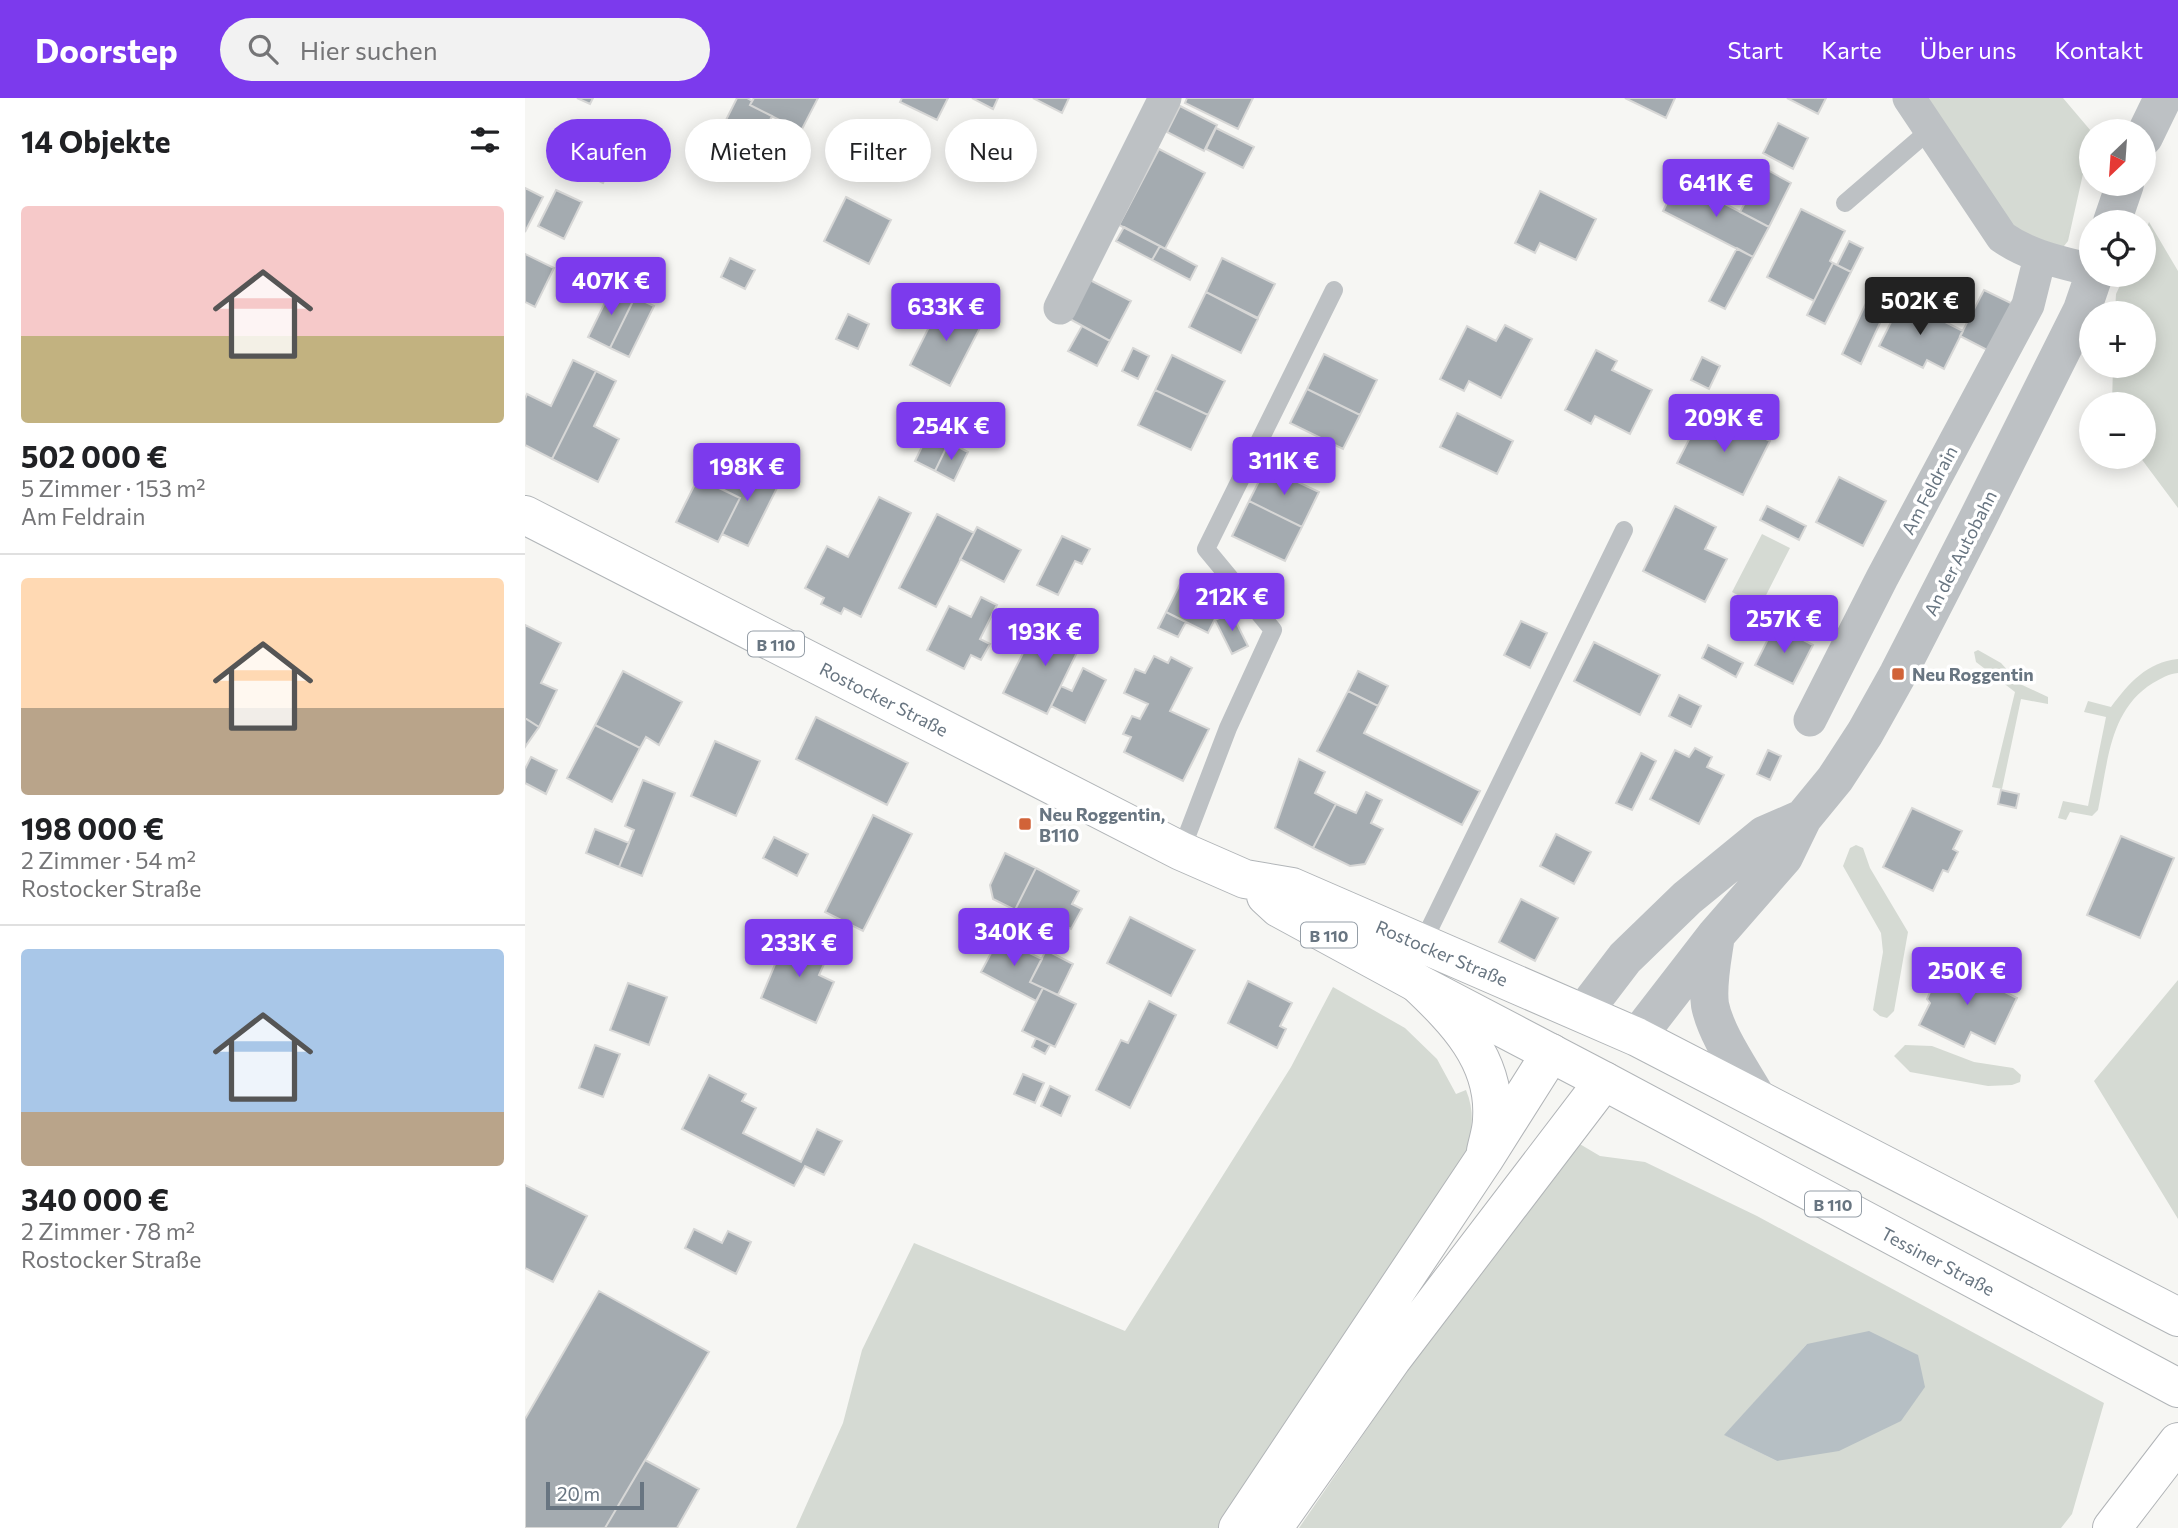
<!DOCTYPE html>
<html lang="de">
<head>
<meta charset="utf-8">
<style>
	:root { --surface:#fff; --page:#f2f2f2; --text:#202124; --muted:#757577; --line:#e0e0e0; --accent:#7c3aed }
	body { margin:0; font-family:Commissioner,sans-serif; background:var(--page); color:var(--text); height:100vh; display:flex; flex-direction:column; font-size:26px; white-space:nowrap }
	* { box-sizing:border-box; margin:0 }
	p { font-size:23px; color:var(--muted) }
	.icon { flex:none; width:38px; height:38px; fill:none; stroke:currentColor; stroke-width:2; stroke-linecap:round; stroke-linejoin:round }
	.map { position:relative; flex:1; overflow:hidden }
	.sheet { display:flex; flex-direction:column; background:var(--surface); width:525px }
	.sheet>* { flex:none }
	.top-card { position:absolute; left:21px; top:21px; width:665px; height:63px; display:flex; gap:14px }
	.needle { width:46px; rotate:205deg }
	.tools { position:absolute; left:1554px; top:21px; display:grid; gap:14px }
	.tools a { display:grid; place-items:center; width:77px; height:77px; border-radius:50%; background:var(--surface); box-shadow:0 4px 18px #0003; font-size:35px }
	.scale { position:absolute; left:21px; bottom:18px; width:98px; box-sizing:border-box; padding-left:7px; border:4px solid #687581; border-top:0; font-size:19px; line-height:24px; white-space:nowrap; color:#687581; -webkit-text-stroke:5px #fff; paint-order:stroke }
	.price { position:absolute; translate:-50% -60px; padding:0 16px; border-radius:7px; background:var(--accent); color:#fff; font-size:23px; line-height:46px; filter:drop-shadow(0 2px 4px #0008) }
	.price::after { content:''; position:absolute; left:50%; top:42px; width:21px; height:16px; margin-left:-10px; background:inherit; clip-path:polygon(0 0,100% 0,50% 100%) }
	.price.selected { background:#222; color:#fff }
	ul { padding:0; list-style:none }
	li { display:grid; align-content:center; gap:14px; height:371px; padding:0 21px }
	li+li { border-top:2px solid var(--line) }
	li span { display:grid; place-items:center; height:217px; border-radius:7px; color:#555 }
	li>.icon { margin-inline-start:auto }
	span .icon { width:126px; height:126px; fill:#fffc; stroke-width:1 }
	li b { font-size:30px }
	h2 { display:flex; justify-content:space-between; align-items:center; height:84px; padding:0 21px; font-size:30px }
	.chip { padding:0 24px; border-radius:32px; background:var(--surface); box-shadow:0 4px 18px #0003; font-size:24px; line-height:63px }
	.chip.selected { background:var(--accent); color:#fff }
	header { display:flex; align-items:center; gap:42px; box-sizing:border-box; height:98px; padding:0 35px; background:var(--accent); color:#fff }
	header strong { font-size:33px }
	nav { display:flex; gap:38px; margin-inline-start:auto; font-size:24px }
	.search { width:490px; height:63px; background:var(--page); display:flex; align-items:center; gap:18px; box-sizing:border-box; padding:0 24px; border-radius:38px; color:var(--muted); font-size:26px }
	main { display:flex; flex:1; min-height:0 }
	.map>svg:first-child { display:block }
	.green { fill:#d5dad3; fill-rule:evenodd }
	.water { fill:#b6bfc4 }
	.building { fill:#a4abb0; stroke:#d7d7d6; stroke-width:2 }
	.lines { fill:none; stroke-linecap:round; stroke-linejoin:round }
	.primary-casing { stroke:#b1b5b8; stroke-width:40 }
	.motorway-casing { stroke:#b1b4b7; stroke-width:40 }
	.service { stroke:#bdc1c4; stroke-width:18 }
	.minor { stroke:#bdc1c4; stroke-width:33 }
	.tertiary { stroke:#bdc1c4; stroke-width:38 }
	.primary { stroke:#fff; stroke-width:38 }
	.motorway { stroke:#fff; stroke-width:38 }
	.poi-dot { fill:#d16338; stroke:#fff; stroke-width:2.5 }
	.labels { text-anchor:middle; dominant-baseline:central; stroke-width:7; stroke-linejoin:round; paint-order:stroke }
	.shield { fill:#fff; stroke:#959ea7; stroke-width:2 }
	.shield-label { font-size:16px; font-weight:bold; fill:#687581 }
	.street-label { font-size:18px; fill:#687581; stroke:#fff }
	.poi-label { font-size:18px; font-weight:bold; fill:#687581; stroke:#fff; text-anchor:start }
</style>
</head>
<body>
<header>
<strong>Doorstep</strong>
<div class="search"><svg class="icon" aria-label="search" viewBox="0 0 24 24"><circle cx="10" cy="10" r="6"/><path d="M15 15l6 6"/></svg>Hier suchen</div>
<nav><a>Start</a><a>Karte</a><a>Über uns</a><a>Kontakt</a></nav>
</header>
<main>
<section class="sheet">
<h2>14 Objekte<svg class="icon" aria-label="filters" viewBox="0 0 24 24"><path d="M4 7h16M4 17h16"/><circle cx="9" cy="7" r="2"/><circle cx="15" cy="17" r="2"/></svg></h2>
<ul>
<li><span style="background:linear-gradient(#f6c9c9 60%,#c2b280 0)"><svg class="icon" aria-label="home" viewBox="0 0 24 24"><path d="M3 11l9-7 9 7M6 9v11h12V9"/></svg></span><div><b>502 000 €</b><p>5 Zimmer · 153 m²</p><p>Am Feldrain</p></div></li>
<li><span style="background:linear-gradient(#ffd9b3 60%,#b9a48a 0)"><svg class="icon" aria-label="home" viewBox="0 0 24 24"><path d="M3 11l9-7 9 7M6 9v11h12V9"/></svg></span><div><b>198 000 €</b><p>2 Zimmer · 54 m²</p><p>Rostocker Straße</p></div></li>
<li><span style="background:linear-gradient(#a9c7e8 75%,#b9a48a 0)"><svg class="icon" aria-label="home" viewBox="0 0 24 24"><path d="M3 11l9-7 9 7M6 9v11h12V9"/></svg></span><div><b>340 000 €</b><p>2 Zimmer · 78 m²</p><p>Rostocker Straße</p></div></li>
</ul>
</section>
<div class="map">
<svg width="1653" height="1430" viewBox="0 0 1653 1430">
	<rect width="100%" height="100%" fill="#f6f6f3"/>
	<path class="green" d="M1393 0H1538L1566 33V40L1543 143 1535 153 1517 151 1471 114Z
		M1624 124 1653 173V410L1615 359H1619V306H1587L1588 268H1619V215H1590L1591 196 1600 177H1619V136Z
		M1237 436 1265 450 1235 509 1207 494Z
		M1453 552 1476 565 1495 586 1523 599V606L1496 601 1477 691 1467 689 1490 594 1451 564 1449 554Z
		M1653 561V575C1643 576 1637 580 1628 585 1584 612 1583 665 1573 712L1567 718 1545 714 1541 722 1533 720 1538 703 1563 708 1581 619 1559 614 1563 603 1586 609C1604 585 1622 564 1653 561Z
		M1331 747 1338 750 1345 770 1383 834 1369 913 1362 920 1355 918 1348 912 1358 854 1356 835 1318 768 1325 750Z
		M1653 882V1121L1569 983Z
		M808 889 880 930 912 961 931 996 941 992C953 1020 944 1048 937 1077L699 1430H271L318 1325 337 1252 389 1145 600 1233 766 969Z
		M1380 947 1407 948 1449 964 1488 970 1496 977 1495 984 1487 987 1463 988 1385 974 1369 958Z
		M1053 1045 1075 1058 1120 1064 1232 1118 1579 1305 1547 1416 1536 1430H774L978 1133ZM1282 1246 1252 1363 1200 1337Z"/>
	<path class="water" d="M1344 1233 1393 1257 1400 1289 1376 1323 1314 1353 1252 1363 1199 1337 1282 1246Z"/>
	<path class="building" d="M52 0H68L65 6Z
		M212 0H222L227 3 225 7 247 18 233 47 197 30Z
		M229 0H293L276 33 225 7Z
		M377 0H423L412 22 375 4Z
		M447 0H473L468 11Z
		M508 0H544L537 15Z
		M662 0H728L713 31 660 5Z
		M1100 0H1150L1141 20Z
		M1262 0H1301L1293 16Z
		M655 8 692 27 679 53 642 34Z
		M1253 25 1283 40 1268 71 1238 55Z
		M691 30 729 49 718 70 681 51Z
		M195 41 211 49 199 74 182 66Z
		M65 42 93 55 78 85 50 72Z
		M634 51 680 75 640 151 594 127Z
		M1239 70 1266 85 1244 129 1215 114Z
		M1164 87 1244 129 1228 159 1138 113 1148 93Z
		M0 90 18 99 0 134Z
		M31 92 57 104 39 141 13 128Z
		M1015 93 1071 121 1051 162 1015 145 1010 155 990 145Z
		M321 99 366 122 344 166 299 143Z
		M1276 111 1320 133 1305 163 1308 165 1289 203 1242 179Z
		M599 129 635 148 627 162 591 143Z
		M1324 143 1338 150 1326 174 1312 167Z
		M635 148 672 168 665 182 627 162Z
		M1212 150 1228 159 1200 211 1184 203Z
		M0 156 29 170 10 209 0 204Z
		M205 160 230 172 220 191 196 179Z
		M697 160 750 186 733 220 681 194Z
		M1308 165 1326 174 1300 226 1282 217Z
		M563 181 606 203 585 243 543 220Z
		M88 188 110 199 85 250 63 239Z
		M1459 192 1490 207 1466 254 1435 238Z
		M681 194 733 221 716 255 664 229Z
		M110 199 129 208 104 259 85 250Z
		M1377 202 1438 233 1419 271 1402 262 1398 270 1354 248Z
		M417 203 458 224 425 288 385 267Z
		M1342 203 1361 212 1336 266 1317 256Z
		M323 216 344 226 333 251 311 241Z
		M980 227 1007 241 976 300 944 283 939 293 915 281 942 228 971 243Z
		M557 228 585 243 572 268 543 253Z
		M608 250 624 258 613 281 597 273Z
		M1071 252 1092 263 1087 272 1127 292 1105 336 1070 318 1066 326 1040 312Z
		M799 256 852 282 835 317 782 291Z
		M647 257 700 283 683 317 630 292Z
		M1177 259 1195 268 1184 291 1166 282Z
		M48 262 71 273 27 361 0 347V301L2 296 26 308Z
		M71 273 91 283 69 328 94 341 73 384 27 361Z
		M782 291 835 317 818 351 765 325Z
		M630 292 683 317 666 352 613 327Z
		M932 315 988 343 972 376 915 349Z
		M1175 320 1197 331 1202 321 1245 343 1218 397 1152 365Z
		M404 334 424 344 410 373 390 363Z
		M424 344 443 354 429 383 410 373Z
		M208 366 253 388 223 448 197 436 215 400 195 390Z
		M741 369 794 394 777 429 724 403Z
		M1314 379 1361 403 1338 448 1291 424Z
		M173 380 215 400 193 444 151 424Z
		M354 399 386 415 336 519 319 510 316 516 296 506 299 500 280 490 302 448 323 459Z
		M724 403 777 429 760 463 707 438Z
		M1150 408 1191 429 1180 451 1202 461 1180 504 1118 473Z
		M1242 408 1281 428 1274 442 1235 422Z
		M412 416 449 435 411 509 374 490Z
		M452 429 496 452 479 484 435 461Z
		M537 438 565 451 557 466 550 463 533 497 512 487Z
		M659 478 701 499 683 535 641 514Z
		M456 499 472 507 455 541 465 546 456 562 446 557 439 571 402 552 424 508 446 519Z
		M641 514 661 524 653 539 633 530Z
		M706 514 723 548 707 556 690 522Z
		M535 520 562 534 522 616 478 595 503 545 519 553Z
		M996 523 1022 535 1005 570 979 557Z
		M0 527 36 545 16 585 32 592 14 629 0 620Z
		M1250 527 1288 547 1268 586 1230 567Z
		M1069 544 1135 577 1115 617 1049 583Z
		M1183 547 1218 565 1211 579 1177 560Z
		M629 558 643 565 646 559 667 570 645 613 684 631 658 683 599 654 606 639 598 636 607 618 615 621 623 606 599 595 610 571 620 575Z
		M558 570 581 582 560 625 526 608 536 588 547 593Z
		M98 573 157 604 134 647 121 639 115 650 70 627Z
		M833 573 863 588 853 608 823 593Z
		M823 593 853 608 839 635 955 693 937 727 792 653Z
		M1154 597 1176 608 1166 629 1144 618Z
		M291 619 383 665 362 707 271 661Z
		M0 620 14 629 0 649Z
		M70 627 115 650 87 704 42 680Z
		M190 643 235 663 211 718 166 698Z
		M1170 650 1187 659 1182 669 1199 677 1174 726 1125 701 1150 652 1164 659Z
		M1243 652 1256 658 1245 682 1232 676Z
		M1116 655 1131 663 1107 712 1091 705Z
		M6 659 32 672 21 696 0 685V671Z
		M774 661 800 674 790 695 811 706 788 750 750 730Z
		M118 682 150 695 117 778 94 769 109 732 100 728Z
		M1476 692 1494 696 1491 710 1473 706Z
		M841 694 857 702 846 725 858 731 840 766 825 768 788 750 811 706 831 715Z
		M1387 710 1437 733 1428 751 1433 754 1423 774 1418 772 1408 793 1358 769Z
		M348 717 387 736 338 833 300 814Z
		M70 731 104 745 94 769 61 755Z
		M1031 736 1066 754 1049 786 1015 768Z
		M1596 738 1649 760 1615 840 1562 817Z
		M249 739 283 756 272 778 238 760Z
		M480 755 511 770 490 812 468 801 465 787Z
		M511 770 554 793 547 806 557 811 546 831 537 826 533 833 520 827 515 836 500 829 505 820 490 812Z
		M996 801 1033 820 1010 863 974 844Z
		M605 819 670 852 646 898 582 865Z
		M263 835 305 853 294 877 309 884 291 925 236 900Z
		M474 840 517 861 505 884 518 890 511 903 456 874Z
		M521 852 548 866 533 897 505 884Z
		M1423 867 1439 874 1442 869 1462 878 1460 884 1492 900 1470 946 1446 934 1439 949 1394 927 1405 905 1402 901 1408 887 1415 884Z
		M723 883 767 905 755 928 761 931 752 950 703 925Z
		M103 885 142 899 124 947 85 932Z
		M518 890 551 906 530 949 497 933Z
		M624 903 651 917 605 1010 571 992 596 942 603 945Z
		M511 940 525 947 520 956 507 949Z
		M70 947 95 956 78 999 54 990Z
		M498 976 519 985 510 1005 489 996Z
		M184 977 221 996 217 1003 231 1010 218 1035 276 1064 292 1031 317 1043 299 1077 280 1068 269 1088 157 1031Z
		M525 988 545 998 536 1018 516 1008Z
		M0 1087 62 1118 28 1184 0 1170Z
		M169 1131 197 1145 203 1133 226 1144 211 1176 160 1150Z
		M74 1193 184 1254 80 1430H0V1321Z
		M120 1362 174 1391 152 1430H80Z"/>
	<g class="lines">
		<g class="primary-casing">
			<path id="primary" d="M0 417 656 753 720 781 767 789 1112 939 1653 1219
				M741 798 754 810 892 885 1079 983 1653 1290"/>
		</g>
		<g class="motorway-casing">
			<path id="motorway" d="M892 885C931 922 971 962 967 1021 967 1032 963 1043 961 1053
				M713 1430 959 1061 1026 955
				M748 1430 867 1261 1079 983
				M1587 1430 1653 1344"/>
		</g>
		<path class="service" d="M1320 105 1406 31
			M656 753 703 630 748 532 681 451 809 192
			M897 846 1099 432"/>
		<path class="minor" d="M1384 0 1477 139C1504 158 1535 164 1566 172
			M535 210 640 0
			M1285 622 1357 480 1503 207 1515 159"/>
		<path class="tertiary" d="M1619 39 1638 0
			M1587 124 1600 86
			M1191 837C1188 859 1182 885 1185 907 1191 937 1217 973 1232 1000
			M1058 915 1100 860 1162 800 1239 737 1278 720
			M1112 939 1191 837 1259 759 1278 720 1310 681 1340 635 1373 576 1451 424 1557 212 1569 177"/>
		<use href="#primary" class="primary"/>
		<use href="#motorway" class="motorway"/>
	</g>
	<g class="poi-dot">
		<rect x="1366" y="569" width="14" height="14" rx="3.5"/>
		<rect x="493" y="719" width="14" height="14" rx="3.5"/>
	</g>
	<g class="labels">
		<g class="shield">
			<rect x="223" y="533.5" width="56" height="25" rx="5"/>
			<rect x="776" y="824.5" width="56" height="25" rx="5"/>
			<rect x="1280" y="1093.5" width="56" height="25" rx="5"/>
		</g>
		<g class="shield-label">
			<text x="251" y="546">B 110</text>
			<text x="804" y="837">B 110</text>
			<text x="1308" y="1106">B 110</text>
		</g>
		<g class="street-label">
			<text transform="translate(1404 392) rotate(-62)">Am Feldrain</text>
			<text transform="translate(1435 455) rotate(-63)">An der Autobahn</text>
			<text transform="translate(359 601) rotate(27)">Rostocker Straße</text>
			<text transform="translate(917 855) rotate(23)">Rostocker Straße</text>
			<text transform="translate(1413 1163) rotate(28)">Tessiner Straße</text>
		</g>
		<g class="poi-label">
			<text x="1387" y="576">Neu Roggentin</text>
			<text x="514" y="716">Neu Roggentin,<tspan x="514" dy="21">B110</tspan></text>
		</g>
	</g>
</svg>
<div class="tools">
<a><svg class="needle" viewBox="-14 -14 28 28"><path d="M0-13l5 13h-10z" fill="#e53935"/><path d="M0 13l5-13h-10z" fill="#757577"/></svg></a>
<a><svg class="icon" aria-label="locate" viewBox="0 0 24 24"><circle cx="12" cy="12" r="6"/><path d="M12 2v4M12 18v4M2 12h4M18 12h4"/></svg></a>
<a>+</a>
<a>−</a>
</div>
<div class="scale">20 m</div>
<b class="price" style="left:1191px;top:121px">641K €</b>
<b class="price" style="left:86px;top:219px">407K €</b>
<b class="price selected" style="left:1395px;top:239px">502K €</b>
<b class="price" style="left:421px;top:245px">633K €</b>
<b class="price" style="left:1199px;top:356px">209K €</b>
<b class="price" style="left:426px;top:364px">254K €</b>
<b class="price" style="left:759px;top:399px">311K €</b>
<b class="price" style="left:222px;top:405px">198K €</b>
<b class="price" style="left:707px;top:535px">212K €</b>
<b class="price" style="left:1259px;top:557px">257K €</b>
<b class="price" style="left:520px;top:570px">193K €</b>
<b class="price" style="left:489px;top:870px">340K €</b>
<b class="price" style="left:274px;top:881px">233K €</b>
<b class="price" style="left:1442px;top:909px">250K €</b>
<div class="top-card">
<a class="chip selected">Kaufen</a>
<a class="chip">Mieten</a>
<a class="chip">Filter</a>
<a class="chip">Neu</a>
</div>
</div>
</main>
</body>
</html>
